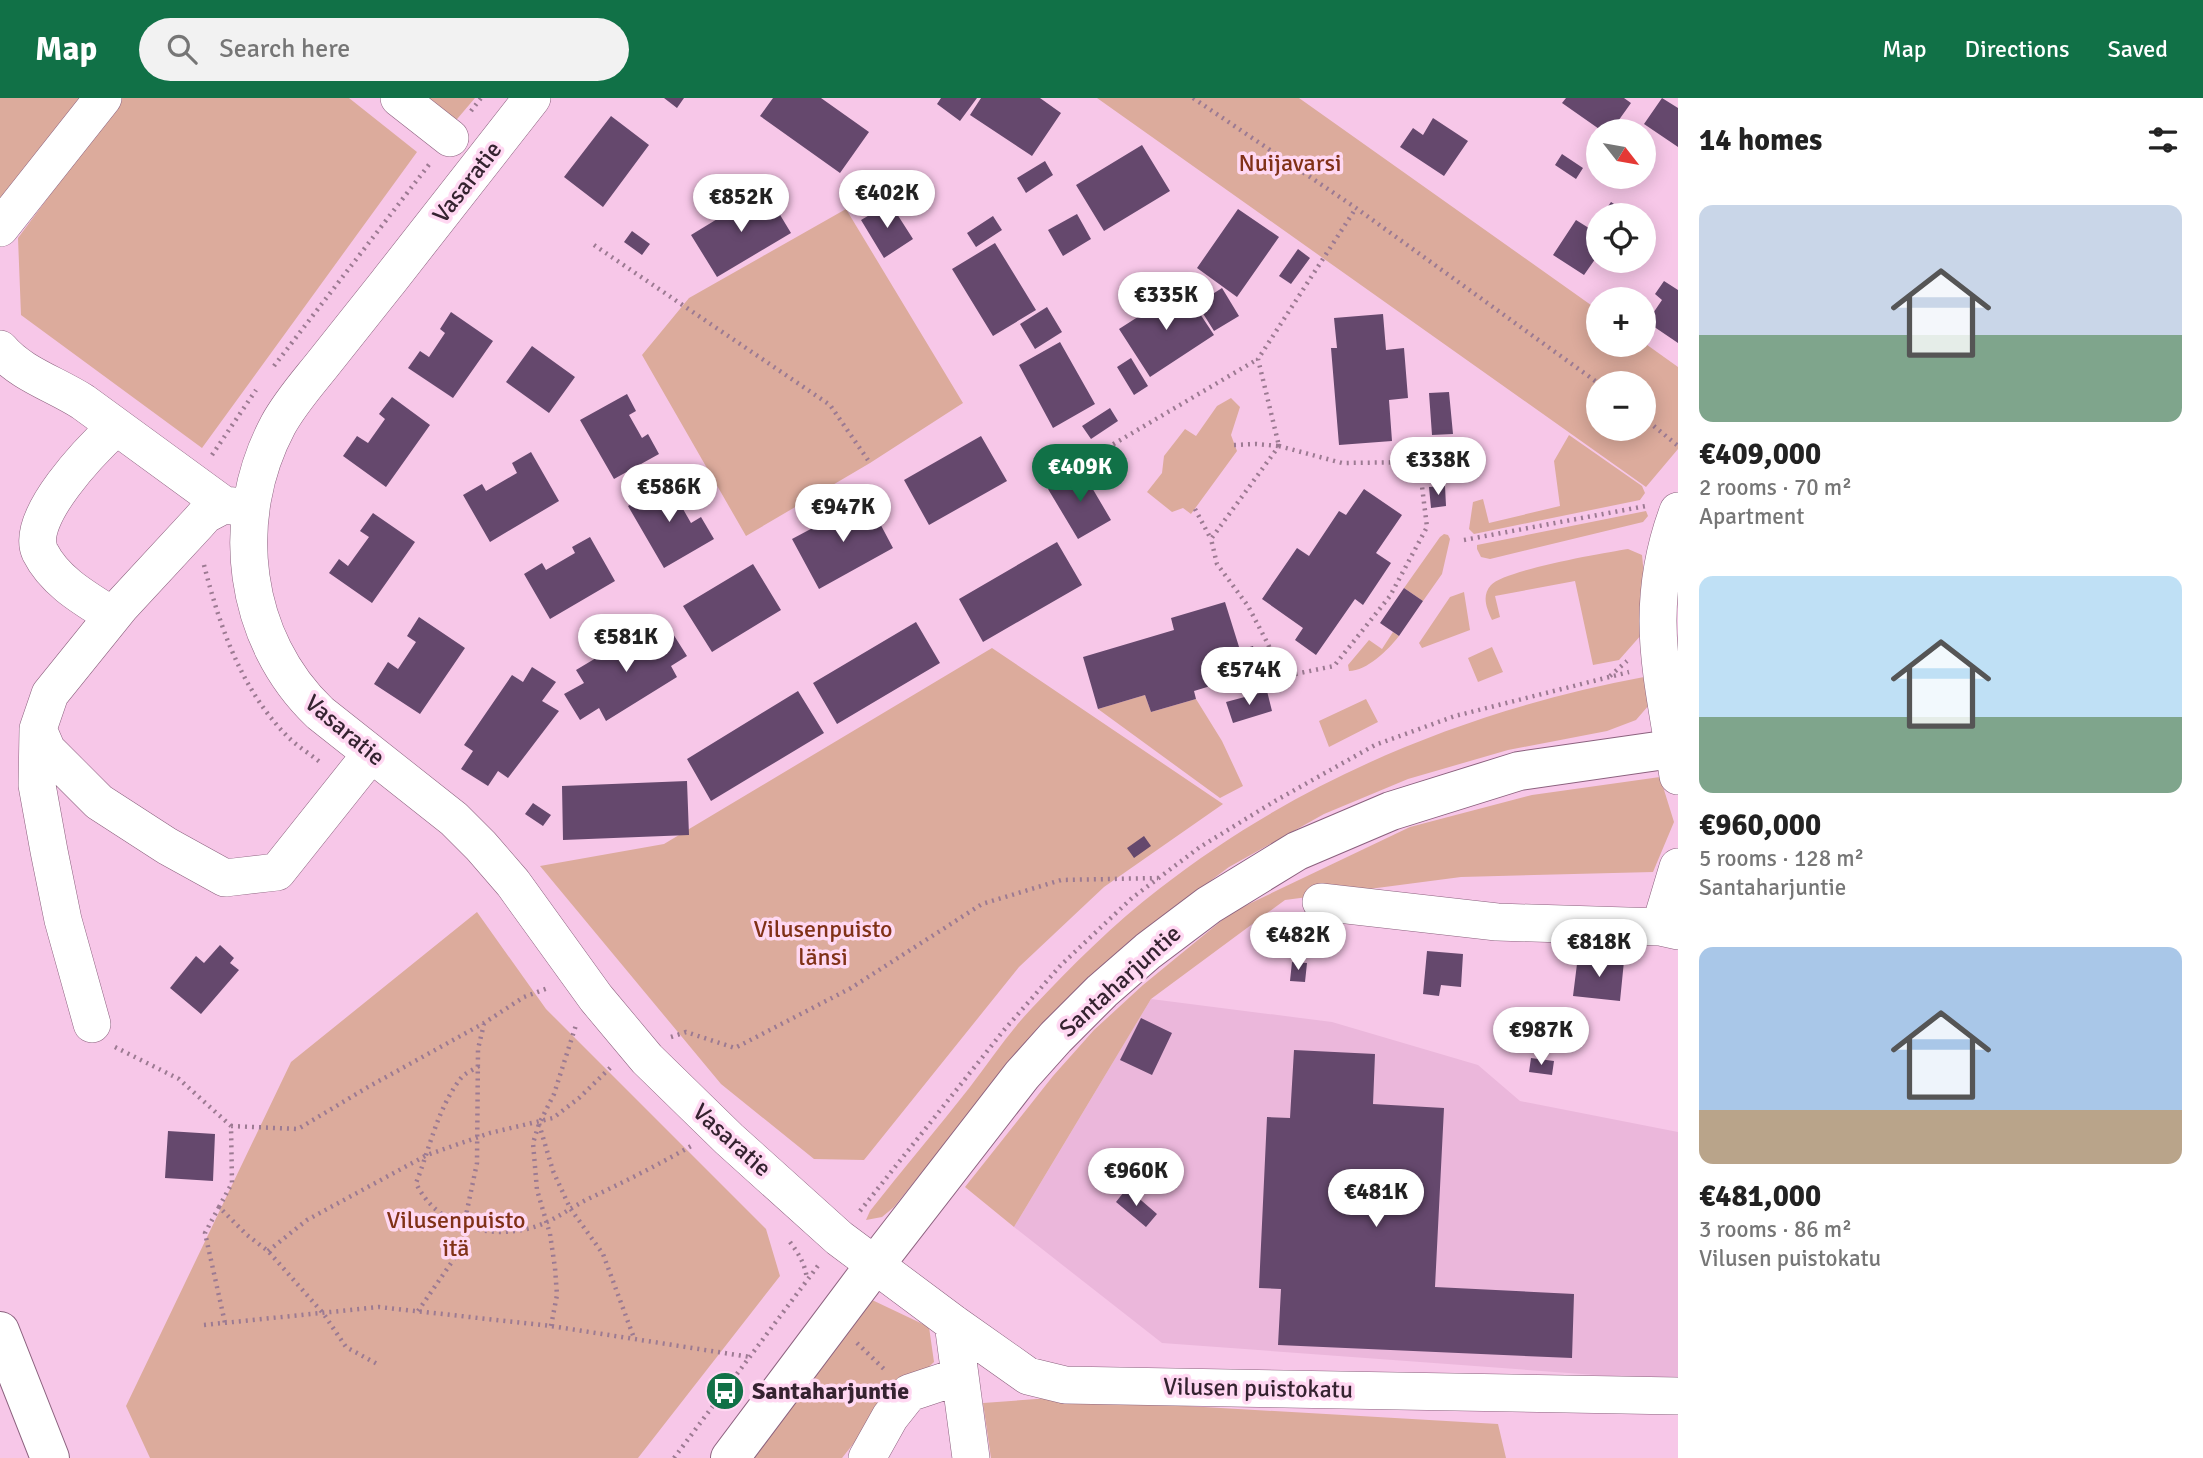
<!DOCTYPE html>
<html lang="en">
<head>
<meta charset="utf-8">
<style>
	:root { --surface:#fff; --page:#f2f2f2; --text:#222; --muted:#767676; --accent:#117147 }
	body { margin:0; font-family:Signika,sans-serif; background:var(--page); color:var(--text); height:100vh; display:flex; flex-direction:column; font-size:26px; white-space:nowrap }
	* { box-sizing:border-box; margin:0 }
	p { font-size:23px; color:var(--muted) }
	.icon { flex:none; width:38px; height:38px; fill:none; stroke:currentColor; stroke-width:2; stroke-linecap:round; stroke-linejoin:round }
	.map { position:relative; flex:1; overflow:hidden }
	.drawer { display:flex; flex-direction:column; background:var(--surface); width:525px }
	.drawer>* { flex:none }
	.needle { width:46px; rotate:121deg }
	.controls { position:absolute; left:1586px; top:21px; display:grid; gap:14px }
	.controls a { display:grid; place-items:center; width:70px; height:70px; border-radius:50%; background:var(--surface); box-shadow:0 4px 18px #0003; font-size:35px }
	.price { position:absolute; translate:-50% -60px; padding:0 16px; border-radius:24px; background:#fff; color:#222; font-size:23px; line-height:46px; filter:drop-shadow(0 2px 4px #0008) }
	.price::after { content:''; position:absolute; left:50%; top:42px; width:21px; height:16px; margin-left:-10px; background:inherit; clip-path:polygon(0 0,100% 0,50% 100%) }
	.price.current { background:var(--accent); color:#fff }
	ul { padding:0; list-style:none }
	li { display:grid; align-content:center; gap:14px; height:371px; padding:0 21px }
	li span { display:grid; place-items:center; height:217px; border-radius:14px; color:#555 }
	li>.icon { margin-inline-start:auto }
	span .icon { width:126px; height:126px; fill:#fffc; stroke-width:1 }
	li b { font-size:30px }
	h2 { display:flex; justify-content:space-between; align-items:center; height:84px; padding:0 21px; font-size:30px }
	header { display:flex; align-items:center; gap:42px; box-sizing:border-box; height:98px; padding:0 35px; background:var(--accent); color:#fff }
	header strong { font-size:33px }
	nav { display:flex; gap:38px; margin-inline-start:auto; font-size:24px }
	.search { width:490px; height:63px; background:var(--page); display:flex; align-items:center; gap:18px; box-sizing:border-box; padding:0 24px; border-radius:38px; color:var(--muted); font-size:26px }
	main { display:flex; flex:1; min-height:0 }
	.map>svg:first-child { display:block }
	.built { fill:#ebb7db }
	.green { fill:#dcab9c; fill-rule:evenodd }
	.building { fill:#65486d }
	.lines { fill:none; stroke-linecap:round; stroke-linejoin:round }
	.minor-casing { stroke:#8b617e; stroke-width:38 }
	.major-casing { stroke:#8b617e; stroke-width:40 }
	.highway-casing { stroke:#8b617e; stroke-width:40 }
	.path { stroke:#9c7a92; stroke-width:4.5; stroke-dasharray:2 5; stroke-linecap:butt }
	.minor { stroke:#fff; stroke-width:37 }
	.major { stroke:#fff; stroke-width:38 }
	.highway { stroke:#fff; stroke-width:38 }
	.labels { text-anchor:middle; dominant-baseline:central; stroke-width:7; stroke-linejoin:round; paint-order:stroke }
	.park-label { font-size:24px; fill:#803117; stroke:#ffd8f2 }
	.street-label { font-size:24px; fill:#352330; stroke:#ffd8f2 }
	.poi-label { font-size:24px; font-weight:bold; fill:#352330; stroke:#ffd8f2; text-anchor:start }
</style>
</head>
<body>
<header>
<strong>Map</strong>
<div class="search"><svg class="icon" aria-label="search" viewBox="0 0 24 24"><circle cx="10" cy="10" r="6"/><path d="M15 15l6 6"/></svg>Search here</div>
<nav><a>Map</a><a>Directions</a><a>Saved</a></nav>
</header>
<main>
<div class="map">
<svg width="1678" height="1360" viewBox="0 0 1678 1360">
	<rect width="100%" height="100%" fill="#f7c7e8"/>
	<path class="built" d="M1151 901 1332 924 1478 967 1520 1003 1678 1034V1283L1162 1245 1014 1129Z"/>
	<path class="green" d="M0 0H83L0 110Z
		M122 0H349L417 54 202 350 21 217 18 140Z
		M419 0H475L452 27Z
		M1097 0H1299L1598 212V247H1643V244L1678 269V351L1646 389ZM1598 285H1643V331H1598Z
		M846 111 963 305 870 365 746 438 642 257 689 200Z
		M1231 300 1240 309 1231 337 1237 353 1191 416 1183 410 1172 414 1147 394 1162 375 1164 358 1185 331 1196 338 1217 308Z
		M1569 337 1642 388 1645 395 1640 402 1474 436 1469 431 1473 404 1483 401 1489 425 1560 408 1554 363Z
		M1646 413 1648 418 1643 424 1490 461 1481 459 1477 451V447Z
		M1444 436 1448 437 1450 441 1442 476 1423 503 1404 490 1440 439Z
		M1628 451 1642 457 1646 497 1642 536 1619 562 1593 567 1575 483 1495 498 1500 519 1492 522C1487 511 1481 498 1491 487 1505 472 1603 455 1628 451Z
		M1464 494 1470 532 1422 550 1419 545 1450 499Z
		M1393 534 1399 538C1388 552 1367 573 1349 573L1348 567 1369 542 1382 551Z
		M1492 549 1503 574 1478 584 1468 560Z
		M992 550 1223 706 1104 789 1019 869 864 1062 814 1061 721 986 540 768 664 746Z
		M1644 579 1650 581 1649 607 1636 622 1607 633 1508 652 1408 681 1324 716 1229 769 1126 846 1036 933 894 1109 882 1119 866 1122 870 1113C903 1071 937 1031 970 989 990 963 1009 934 1032 910 1072 868 1113 826 1159 791 1300 681 1468 612 1644 579Z
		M1145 597 1151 614 1196 601 1222 643 1243 688 1220 700 1098 611Z
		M1366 601 1378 624 1329 649 1319 623Z
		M1660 679 1674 724 1653 774 1461 779 1285 802 1151 901 1014 1129 965 1089 1053 978 1094 932 1143 887 1232 814 1410 729 1532 697Z
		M477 814 546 911 766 1131 780 1178 638 1360H150L126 1308 291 964Z
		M870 1201 929 1229 934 1264 869 1326 842 1360H754Z
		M1050 1300 1498 1326 1506 1360H991L983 1305Z"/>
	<path class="building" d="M664 0H684L677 10Z
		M773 0H821L869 34 840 75 760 18Z
		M941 0H977L960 23 937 6Z
		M981 0H1040L1061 15 1032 58 970 17Z
		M1566 0H1624L1631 5 1611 33H1602L1562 5Z
		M1662 0 1678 10V49L1644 26Z
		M611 18 649 47 603 109 564 79Z
		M1433 20 1468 43 1444 78 1400 49 1413 30 1423 37Z
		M1142 47 1170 93 1104 133 1076 87Z
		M1562 56 1583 70 1576 81 1555 67Z
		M1045 63 1053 77 1026 95 1017 80Z
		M765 92 791 135 717 179 691 137Z
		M1611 104 1631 117H1602Z
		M890 105 913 141 884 160 861 122Z
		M1238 111 1279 139 1237 199 1197 170Z
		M1077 116 1091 141 1063 158 1048 132Z
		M993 118 1002 132 976 149 967 135Z
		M1576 122 1592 132 1598 124V157L1584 177 1553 157Z
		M632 133 650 146 642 157 624 144Z
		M995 145 1036 212 993 238 952 171Z
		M1298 151 1310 160 1291 186 1279 178Z
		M1664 183 1678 192V245L1647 224 1662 202 1655 196Z
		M1183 190 1214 237 1150 279 1119 231Z
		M1222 190 1239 218 1214 233 1197 206Z
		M1047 209 1062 234 1035 251 1020 226Z
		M451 214 493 243 453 300 408 270 420 253 429 259 445 235 440 231Z
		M1383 216 1386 252 1404 250 1408 300 1389 302 1392 343 1339 347 1331 250H1337L1334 220Z
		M1060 244 1095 306 1053 330 1019 267Z
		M532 248 575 279 549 315 506 284Z
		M1131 260 1148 288 1134 297 1117 269Z
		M1449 294 1453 336 1432 337 1429 295Z
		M627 296 636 313 629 317 642 340 648 336 659 356 614 381 580 322Z
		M392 299 430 327 386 389 343 358 357 338 368 345 385 321 379 316Z
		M1110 310 1118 323 1091 341 1082 328Z
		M981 338 1007 383 929 427 904 382Z
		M531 354 559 403 490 444 463 397 482 386 486 393 517 375 512 365Z
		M1081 371 1111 422 1078 441 1048 391Z
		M677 380 688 399 679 404 691 425 701 419 714 441 664 470 628 408Z
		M1445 388 1446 408 1431 410 1429 389Z
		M1364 391 1402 417 1376 455 1391 465 1363 507 1355 501 1316 557 1295 542 1303 530 1262 501 1297 450 1309 458 1339 413 1346 417Z
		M867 401 893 450 819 491 792 441Z
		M373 415 415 444 372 505 329 475 339 461 348 468 369 439 360 433Z
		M590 439 615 483 550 521 524 476 542 465 546 472 575 455 572 449Z
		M1057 444 1082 487 983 544 959 501Z
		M753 466 781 512 712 554 683 508Z
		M1404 490 1423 503 1399 538 1380 525Z
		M1225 504 1240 552 1253 548 1260 573 1194 593 1196 601 1151 614 1145 597 1098 611 1083 559 1174 532 1171 520Z
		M419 519 465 550 420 616 374 586 388 564 398 571 416 544 407 538Z
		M916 524 940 565 837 626 813 585Z
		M668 528 687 558 671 568 677 579 606 623 599 610 580 622 564 596 584 585 576 572 646 530 651 538Z
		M532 569 556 584 542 603 559 613 508 680 498 673 488 688 461 671 473 653 464 647 512 577 523 584Z
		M798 593 824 635 711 703 687 661Z
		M1267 593 1272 613 1233 625 1226 604Z
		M687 683 689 737 563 742 562 688Z
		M533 705 551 717 543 728 525 716Z
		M1144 738 1151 748 1134 760 1127 750Z
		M1280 815 1302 816 1300 842 1278 841Z
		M220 847 234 860 230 865 239 872 201 916 170 890 196 858 204 865Z
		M1427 853 1463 856 1461 889 1441 887 1439 898 1423 896Z
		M1578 858 1624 863 1620 903 1573 898Z
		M1292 864 1307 865 1305 884 1290 883Z
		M1141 920 1172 935 1152 977 1120 962Z
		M1294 952 1375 956 1373 1006 1444 1010 1435 1189 1574 1196 1572 1260 1278 1247 1281 1191 1259 1190 1267 1019 1290 1020Z
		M1531 960 1554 963 1552 977 1529 974Z
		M168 1033 215 1036 213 1083 165 1080Z
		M1127 1090 1157 1116 1146 1129 1116 1104Z"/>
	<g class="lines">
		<g class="minor-casing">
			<path id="minor" d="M399 0 450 40
				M532 0C484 62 436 123 388 184 366 212 344 239 322 267 306 287 290 305 278 327 228 421 242 541 320 615L454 721 481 748 513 785 596 900 647 961 729 1041 839 1140 953 1225 1028 1278 1065 1287 1678 1298
				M0 130 103 0
				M0 251C21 276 55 286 83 304L224 407 242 409
				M224 407 205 417 196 427 121 508 50 596 38 631 47 652 99 704 167 748 225 780 277 774 371 656
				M1678 413C1665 448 1658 486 1658 523 1658 573 1671 628 1678 678
				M113 518C86 501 55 484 40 454 24 420 93 350 116 329
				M38 631 37 687 49 753 63 822 92 926
				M1321 804 1497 824 1660 829 1678 833
				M1660 829 1678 769
				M953 1225 971 1360
				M867 1360 890 1319 909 1295 960 1278"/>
		</g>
		<g class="major-casing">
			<path id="major" d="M730 1360 874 1168 1022 977 1056 939 1102 893 1148 853 1209 807 1297 753 1391 713 1519 673 1678 650"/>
		</g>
		<g class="highway-casing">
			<path id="highway" d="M0 1233 50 1360"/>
		</g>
		<path class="path" d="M1193 0 1356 110 1598 285
			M471 13 481 0
			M594 147 830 307 870 365
			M274 268 431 64
			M1643 319 1678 348
			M1234 347 1256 346 1279 348 1258 261 1356 110
			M1279 348 1342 365 1419 364 1427 429 1390 498 1334 568 1281 579 1268 546 1248 508 1217 466 1211 441Z
			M212 357 256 292
			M1083 364 1258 261
			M1195 411 1211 441
			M1464 442 1646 408
			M204 467C220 529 241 591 287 638 297 648 310 656 321 665
			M1610 578 1627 563
			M671 939 686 934 735 950 851 890 982 806 1061 782 1158 780
			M115 949 179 981 231 1028 232 1085 219 1109 247 1137 268 1153 323 1215 346 1249 379 1267
			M479 968C473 972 465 975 461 980 437 1011 430 1050 416 1085 438 1133 502 1145 547 1124 562 1117 575 1107 590 1100 624 1084 658 1067 691 1048
			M539 1026 553 1073 570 1110 603 1156 634 1240
			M231 1028 298 1031 368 989 484 925 524 899 548 890
			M219 1109 205 1135 225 1225
			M860 1113 1004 932 1061 867 1132 800 1200 749 1275 703 1375 647 1455 618 1629 574
			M790 1144C799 1156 805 1166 807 1181
			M268 1153 307 1122 427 1057 490 1035 553 1020 579 1000 611 969
			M418 1213 458 1155 477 1065 478 951 484 926
			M204 1227 379 1209 551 1228 750 1259
			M551 1228 557 1197 555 1170 550 1136 537 1092 533 1045 539 1026 554 996 576 927
			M857 1245 886 1273
			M674 1360 820 1165"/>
		<use href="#minor" class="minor"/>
		<use href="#major" class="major"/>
		<use href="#highway" class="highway"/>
	</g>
	<defs>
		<g id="bus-disc" transform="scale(2.0125)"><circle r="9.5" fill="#117147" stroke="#ffd8f2"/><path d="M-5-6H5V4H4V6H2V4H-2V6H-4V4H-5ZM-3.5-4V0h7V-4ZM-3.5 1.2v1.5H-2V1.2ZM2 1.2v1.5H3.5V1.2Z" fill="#fff"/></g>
	</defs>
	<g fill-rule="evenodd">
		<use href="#bus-disc" x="725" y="1293"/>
	</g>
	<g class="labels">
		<g class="park-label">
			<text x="1290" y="65">Nuijavarsi</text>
			<text x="823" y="831">Vilusenpuisto<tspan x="823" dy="28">länsi</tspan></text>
			<text x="456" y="1122">Vilusenpuisto<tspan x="456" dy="28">itä</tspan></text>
		</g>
		<g class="street-label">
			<text transform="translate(467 84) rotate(-52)">Vasaratie</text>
			<text transform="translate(345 632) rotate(40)">Vasaratie</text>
			<text transform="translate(1120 883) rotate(-42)">Santaharjuntie</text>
			<text transform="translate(732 1042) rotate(42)">Vasaratie</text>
			<text transform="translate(1258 1290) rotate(1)">Vilusen puistokatu</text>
		</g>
		<g class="poi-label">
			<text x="752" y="1293">Santaharjuntie</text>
		</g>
	</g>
</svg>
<div class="controls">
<a><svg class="needle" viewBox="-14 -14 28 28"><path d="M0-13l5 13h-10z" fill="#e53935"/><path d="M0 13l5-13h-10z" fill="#767676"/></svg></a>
<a><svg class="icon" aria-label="locate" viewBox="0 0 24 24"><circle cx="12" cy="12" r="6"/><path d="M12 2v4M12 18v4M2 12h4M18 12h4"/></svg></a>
<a>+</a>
<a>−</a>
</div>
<b class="price" style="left:887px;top:132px">€402K</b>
<b class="price" style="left:741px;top:136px">€852K</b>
<b class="price" style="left:1166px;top:234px">€335K</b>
<b class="price" style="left:1438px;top:399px">€338K</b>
<b class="price current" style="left:1080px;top:406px">€409K</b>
<b class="price" style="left:669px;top:426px">€586K</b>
<b class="price" style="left:843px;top:446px">€947K</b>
<b class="price" style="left:626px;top:576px">€581K</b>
<b class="price" style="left:1249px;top:609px">€574K</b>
<b class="price" style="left:1298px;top:874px">€482K</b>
<b class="price" style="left:1599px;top:881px">€818K</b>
<b class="price" style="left:1541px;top:969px">€987K</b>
<b class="price" style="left:1136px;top:1110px">€960K</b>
<b class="price" style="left:1376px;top:1131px">€481K</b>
</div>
<section class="drawer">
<h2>14 homes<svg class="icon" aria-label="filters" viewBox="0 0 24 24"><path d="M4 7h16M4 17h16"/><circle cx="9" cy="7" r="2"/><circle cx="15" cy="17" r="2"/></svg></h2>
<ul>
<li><span style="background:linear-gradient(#c9d6e8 60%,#7fa58c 0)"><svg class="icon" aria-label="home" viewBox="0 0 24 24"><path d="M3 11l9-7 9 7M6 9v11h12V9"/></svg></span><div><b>€409,000</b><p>2 rooms · 70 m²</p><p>Apartment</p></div></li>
<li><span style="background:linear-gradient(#bfe0f5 65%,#7fa58c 0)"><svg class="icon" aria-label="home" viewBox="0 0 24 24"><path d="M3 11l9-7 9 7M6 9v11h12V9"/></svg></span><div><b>€960,000</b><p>5 rooms · 128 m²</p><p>Santaharjuntie</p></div></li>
<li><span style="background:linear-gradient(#a9c7e8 75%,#b9a48a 0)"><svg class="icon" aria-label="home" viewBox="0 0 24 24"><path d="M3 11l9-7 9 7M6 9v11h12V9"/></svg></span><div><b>€481,000</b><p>3 rooms · 86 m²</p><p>Vilusen puistokatu</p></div></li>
</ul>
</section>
</main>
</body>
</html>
